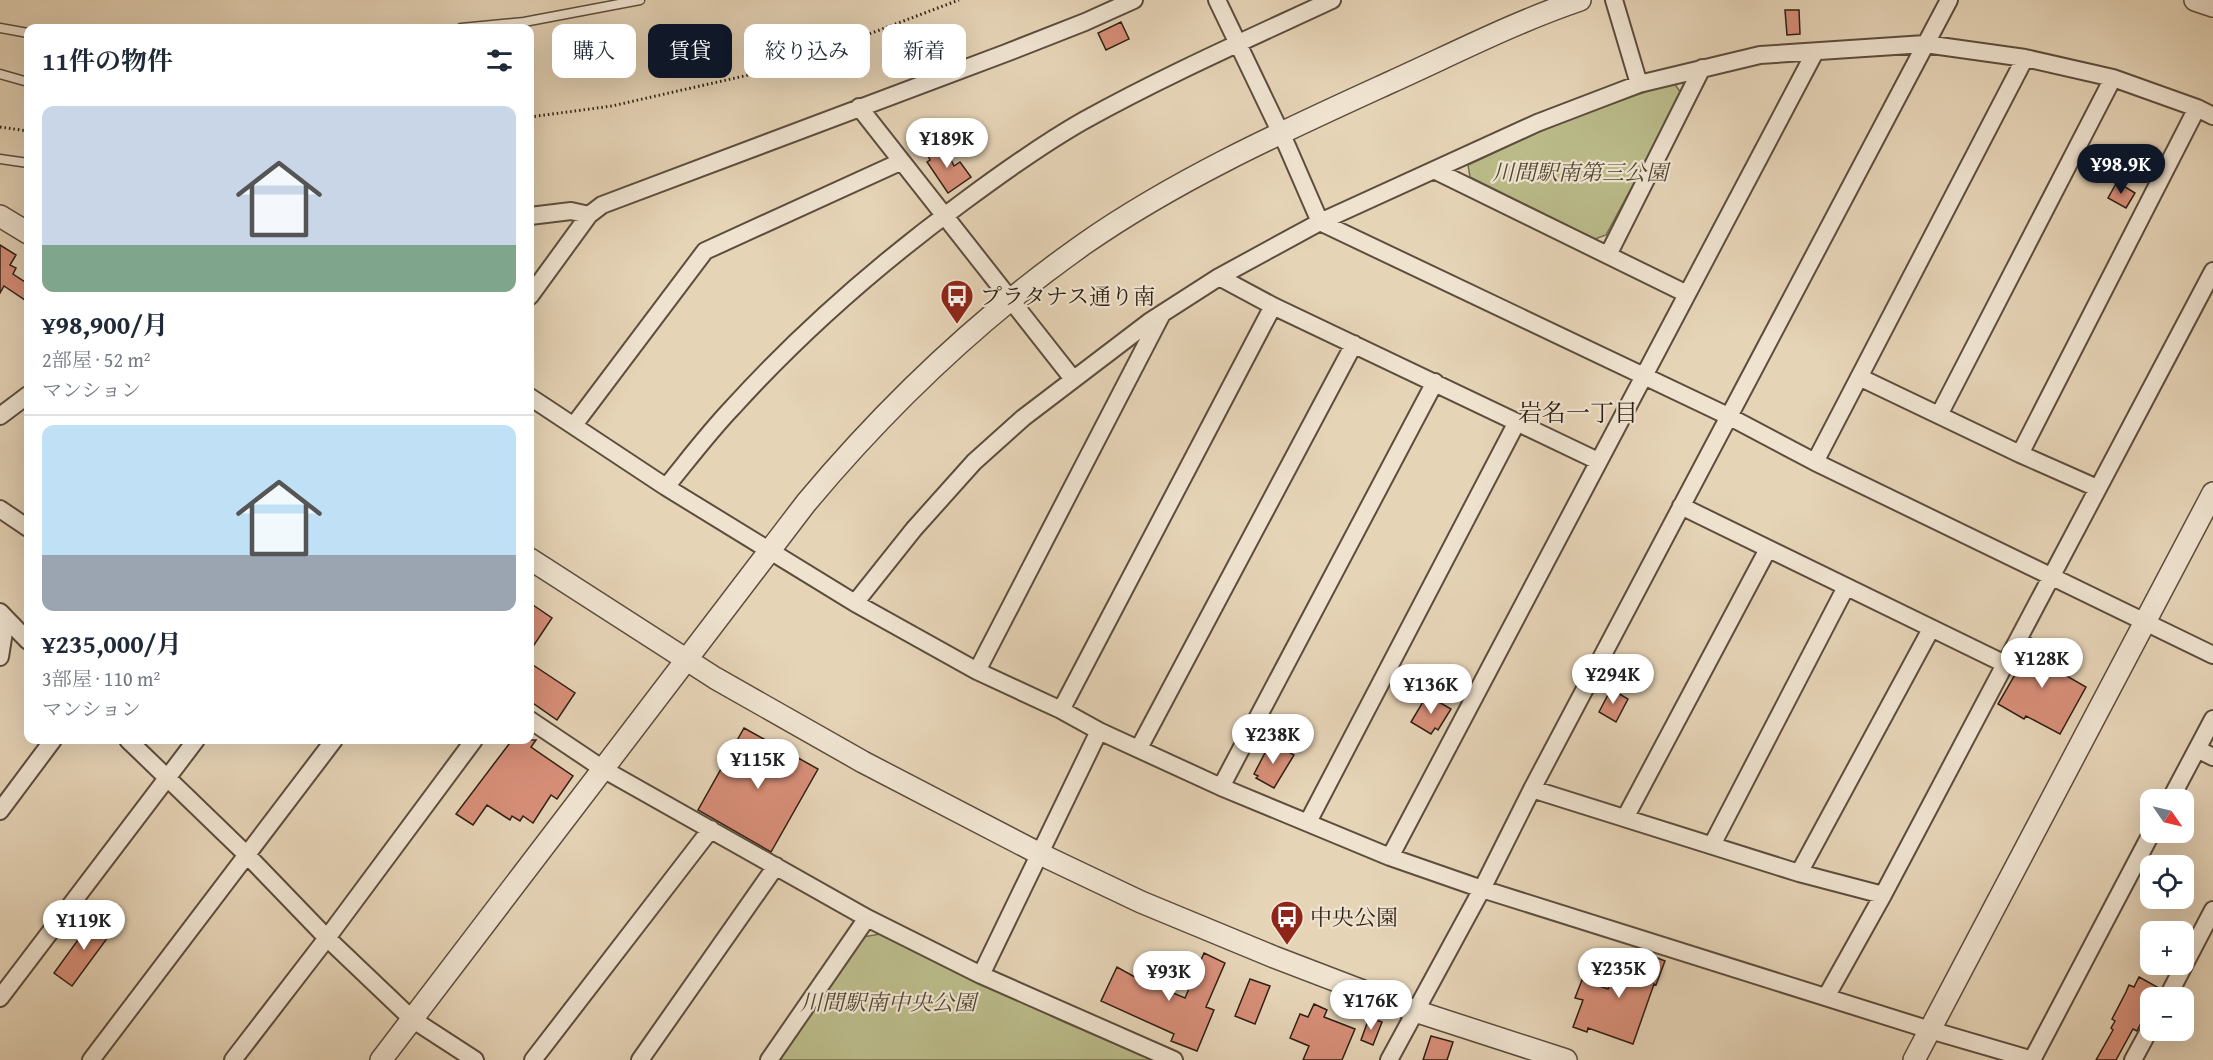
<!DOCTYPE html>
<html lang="ja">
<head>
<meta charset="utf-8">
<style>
	:root { --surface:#fff; --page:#f6f6f7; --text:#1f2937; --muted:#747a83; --line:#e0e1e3; --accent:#111827 }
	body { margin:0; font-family:"Gentium Book Plus","Noto Serif JP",serif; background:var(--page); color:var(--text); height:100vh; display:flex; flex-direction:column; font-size:22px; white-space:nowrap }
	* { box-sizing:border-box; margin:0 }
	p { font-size:20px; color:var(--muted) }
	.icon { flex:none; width:33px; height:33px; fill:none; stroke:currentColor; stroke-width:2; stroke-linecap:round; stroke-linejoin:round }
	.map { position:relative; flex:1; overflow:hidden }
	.panel { position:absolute; left:24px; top:24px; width:510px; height:720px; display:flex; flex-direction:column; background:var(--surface); border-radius:12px; box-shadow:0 6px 24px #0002 }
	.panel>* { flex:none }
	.hud { position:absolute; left:552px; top:24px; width:570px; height:54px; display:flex; gap:12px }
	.needle { width:39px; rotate:124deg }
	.buttons { position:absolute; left:2140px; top:789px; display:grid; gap:12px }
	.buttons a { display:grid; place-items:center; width:54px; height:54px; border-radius:12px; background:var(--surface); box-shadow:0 6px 24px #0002; font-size:30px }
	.price { position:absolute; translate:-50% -51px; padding:0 14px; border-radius:21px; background:#fff; color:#222; font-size:20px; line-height:39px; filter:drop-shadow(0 2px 3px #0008) }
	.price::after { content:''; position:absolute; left:50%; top:36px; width:18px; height:14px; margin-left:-9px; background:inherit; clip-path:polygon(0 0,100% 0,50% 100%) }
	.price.active { background:var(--accent); color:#fff }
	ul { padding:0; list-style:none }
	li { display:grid; align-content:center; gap:12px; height:318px; padding:0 18px }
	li+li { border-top:2px solid var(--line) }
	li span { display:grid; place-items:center; height:186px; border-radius:12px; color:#555 }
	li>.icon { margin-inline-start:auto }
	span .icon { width:108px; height:108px; fill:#fffc; stroke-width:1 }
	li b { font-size:26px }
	h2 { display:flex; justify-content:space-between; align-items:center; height:72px; padding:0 18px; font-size:26px }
	.chip { padding:0 21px; border-radius:12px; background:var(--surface); box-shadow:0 6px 24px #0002; font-size:21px; line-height:54px }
	.chip.active { background:var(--accent); color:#fff }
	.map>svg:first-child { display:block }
	.green { fill:#bbbb8a; stroke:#756e4f; stroke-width:1.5 }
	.building { fill:#d88f79; stroke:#2f2014; stroke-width:1.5 }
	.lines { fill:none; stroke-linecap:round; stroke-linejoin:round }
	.service-casing { stroke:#5d4d3d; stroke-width:11 }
	.minor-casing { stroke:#5d4d3d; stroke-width:20 }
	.tertiary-casing { stroke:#5d4d3d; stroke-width:24 }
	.path { stroke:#2f2014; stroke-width:3; stroke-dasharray:1.5 3; stroke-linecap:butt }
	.service { stroke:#efe3d0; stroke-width:8 }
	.minor { stroke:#efe3d0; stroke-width:16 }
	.tertiary { stroke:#efe3d0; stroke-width:21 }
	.labels { text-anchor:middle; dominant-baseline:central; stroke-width:4.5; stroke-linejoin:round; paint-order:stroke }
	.park-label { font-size:22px; font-style:italic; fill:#524732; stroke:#efe3d0 }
	.poi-label { font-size:22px; fill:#2f2014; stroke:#efe3d0; text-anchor:start }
	.neighbourhood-label { font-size:24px; fill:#2f2014; stroke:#efe3d0 }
</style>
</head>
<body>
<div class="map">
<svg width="2213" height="1060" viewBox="0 0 2213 1060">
	<rect width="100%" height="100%" fill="#e6d4b7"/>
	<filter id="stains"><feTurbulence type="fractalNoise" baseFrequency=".00333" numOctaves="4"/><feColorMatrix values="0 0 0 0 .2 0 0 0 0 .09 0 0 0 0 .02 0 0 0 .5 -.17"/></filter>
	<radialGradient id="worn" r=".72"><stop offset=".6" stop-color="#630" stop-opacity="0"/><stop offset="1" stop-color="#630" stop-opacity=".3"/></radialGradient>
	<path class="green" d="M1673 82 1682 94 1606 235 1595 239 1470 177 1468 165 1556 124Z
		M880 934 1062 1021 1152 1060H778L863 937Z"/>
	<path class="building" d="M1785 10H1799L1800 34 1787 35Z
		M1121 22 1129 39 1106 50 1098 33Z
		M944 145 954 166 960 162 971 177 948 193 927 162 930 160 927 154Z
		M2117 182 2135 193 2126 208 2108 198Z
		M0 245 16 255 10 265 16 268 13 274 28 284V302L4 286 0 293Z
		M530 603 552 618 530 651Z
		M2031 638 2059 653 2051 667 2086 687 2060 734 2026 716 2024 719 1998 704 2024 659 2021 657Z
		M530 663 575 693 557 720 530 701Z
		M1611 689 1628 699 1616 722 1599 712Z
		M1427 695 1451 709 1438 730 1435 728 1431 734 1411 722Z
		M744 728 818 769 771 852 698 810Z
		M512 740H536L531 747 573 776 557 799 551 795 533 823 523 816 520 821 512 816 510 820 487 805 473 825 456 814Z
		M1273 743 1294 755 1274 788 1256 778 1258 776 1254 774 1267 749H1269Z
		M96 915 114 929 72 986 54 973Z
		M1204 953 1225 963 1206 1007 1214 1010 1197 1051 1171 1041 1174 1034 1101 1001 1117 967 1133 976 1185 998Z
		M1645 953 1665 961 1656 985 1654 984 1633 1044 1588 1028 1587 1032 1573 1027 1583 1000 1575 998 1582 980 1608 989 1620 955 1641 962Z
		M2139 977 2159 988 2154 998H2151V1014L2147 1011 2137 1031 2133 1029 2116 1060H2096L2113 1030 2111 1028 2115 1021 2112 1019 2126 992 2129 985 2134 987Z
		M1250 979 1270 986 1255 1024 1235 1016Z
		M1314 1004 1327 1010 1324 1017 1355 1029 1342 1060H1303L1309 1046 1290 1038 1300 1014 1308 1017Z
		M1369 1018 1382 1022 1373 1045 1361 1040Z
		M1431 1036 1453 1042 1447 1060H1423Z"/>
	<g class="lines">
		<g class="service-casing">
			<path id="service" d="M0 28 28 33
				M461 28 524 22 640 0
				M0 74 28 82
				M0 159 28 163"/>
		</g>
		<g class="minor-casing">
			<path id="minor" d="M1217 0 1287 146 1320 222 1728 416 1815 462 2213 655
				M1614 0 1639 84
				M859 107 1073 379
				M1436 171 1687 294
				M530 216 571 211 589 215
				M1608 255 1702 68
				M1219 277 1273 306 1598 461
				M530 296 589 215 602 205 1006 53 1085 22 1134 0
				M1859 377 2020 454 2097 488
				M530 397 666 487 855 603 977 671 1061 710 1099 731 1221 787 1390 857 1482 889 1930 1030 2033 1060
				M1939 415 2113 78
				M0 416 28 395
				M574 425 705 251 900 162
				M2020 454 2197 108
				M1815 462 2025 58
				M666 487C688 460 709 432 733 407 802 331 880 263 963 202 1002 173 1041 145 1083 121 1164 76 1248 39 1332 0
				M1681 506 2005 664
				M0 509 28 528
				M855 603 914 529 974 462 1023 418 1149 322 1219 277 1320 222 1537 123 1639 84 1760 55 1925 44 2025 58 2113 78 2197 108 2213 116
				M0 612 28 641
				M0 657 6 619
				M977 671 1162 314
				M1061 710 1273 306
				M530 720 603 769 867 918 981 975 1174 1060
				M128 740 248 856 327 938 412 1019 475 1060
				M1139 748 1354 344
				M2197 749 2213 757
				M1221 787 1435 382
				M1532 789 1799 873 1883 895
				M2170 800 2213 719
				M0 811 53 740
				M1625 818 1768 549
				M1308 822 1517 422
				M1712 845 1846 587
				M1390 857 1815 52
				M1799 873 1931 629
				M981 975 1099 731
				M1826 997 1883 895 2213 271
				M0 998 196 740
				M2167 998 2213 910
				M91 1060 334 740
				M233 1060 327 938 474 740
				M533 1060 711 829
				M640 1060 776 866
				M769 1060 867 918
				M1389 1060 1482 889 1532 789 1949 0
				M2032 1060 2152 832
				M2133 1060 2151 1027"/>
		</g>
		<g class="tertiary-casing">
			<path id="tertiary" d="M2195 0 2213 6
				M0 216 28 233
				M530 559 715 678 863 762 1040 854 1141 902 1274 957 1415 1011 1566 1060
				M381 1060 806 503C888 405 979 318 1084 244 1179 178 1286 130 1391 82 1453 54 1515 22 1580 0
				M1914 1060 2213 493"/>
		</g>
		<path class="path" d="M530 117 612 106 779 68 959 0
			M0 127 28 131"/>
		<use href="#service" class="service"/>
		<use href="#minor" class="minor"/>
		<use href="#tertiary" class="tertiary"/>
	</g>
	<defs>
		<g id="bus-pin" transform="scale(1.725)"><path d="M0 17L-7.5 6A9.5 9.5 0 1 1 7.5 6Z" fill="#8f2418" stroke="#efe3d0"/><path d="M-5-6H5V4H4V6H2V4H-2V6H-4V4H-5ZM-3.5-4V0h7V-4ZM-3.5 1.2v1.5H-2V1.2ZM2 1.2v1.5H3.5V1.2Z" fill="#fff"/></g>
	</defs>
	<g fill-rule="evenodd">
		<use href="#bus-pin" x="957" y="296"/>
		<use href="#bus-pin" x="1287" y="917"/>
	</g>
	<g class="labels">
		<g class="park-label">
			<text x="1580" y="172">川間駅南第三公園</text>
			<text x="888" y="1002">川間駅南中央公園</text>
		</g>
		<g class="poi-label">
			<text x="980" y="296">プラタナス通り南</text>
			<text x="1310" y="917">中央公園</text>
		</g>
		<g class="neighbourhood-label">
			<text x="1578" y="412">岩名一丁目</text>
		</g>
	</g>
	<rect width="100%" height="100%" filter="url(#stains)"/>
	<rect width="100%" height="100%" fill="url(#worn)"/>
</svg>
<div class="buttons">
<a><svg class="needle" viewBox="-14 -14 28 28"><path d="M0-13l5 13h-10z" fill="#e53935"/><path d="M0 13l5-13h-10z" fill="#747a83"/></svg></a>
<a><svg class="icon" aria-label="locate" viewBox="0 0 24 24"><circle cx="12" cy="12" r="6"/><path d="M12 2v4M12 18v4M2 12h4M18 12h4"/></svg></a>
<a>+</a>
<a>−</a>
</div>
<b class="price" style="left:947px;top:169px">¥189K</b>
<b class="price active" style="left:2121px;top:195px">¥98.9K</b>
<b class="price" style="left:2042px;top:689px">¥128K</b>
<b class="price" style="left:1613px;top:705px">¥294K</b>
<b class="price" style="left:1431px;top:715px">¥136K</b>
<b class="price" style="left:1273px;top:765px">¥238K</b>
<b class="price" style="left:758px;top:790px">¥115K</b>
<b class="price" style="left:84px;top:951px">¥119K</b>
<b class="price" style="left:1619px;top:999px">¥235K</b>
<b class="price" style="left:1169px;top:1002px">¥93K</b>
<b class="price" style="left:1371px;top:1031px">¥176K</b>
<div class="hud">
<a class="chip">購入</a>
<a class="chip active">賃貸</a>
<a class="chip">絞り込み</a>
<a class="chip">新着</a>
</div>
<section class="panel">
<h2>11件の物件<svg class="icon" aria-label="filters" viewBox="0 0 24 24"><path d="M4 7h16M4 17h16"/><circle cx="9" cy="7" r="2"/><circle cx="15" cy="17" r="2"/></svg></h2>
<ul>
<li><span style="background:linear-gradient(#c9d6e8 75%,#7fa58c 0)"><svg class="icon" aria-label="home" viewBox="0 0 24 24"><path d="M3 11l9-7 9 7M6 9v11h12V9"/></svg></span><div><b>¥98,900/月</b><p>2部屋 · 52 m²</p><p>マンション</p></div></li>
<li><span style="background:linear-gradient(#bfe0f5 70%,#9aa5b1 0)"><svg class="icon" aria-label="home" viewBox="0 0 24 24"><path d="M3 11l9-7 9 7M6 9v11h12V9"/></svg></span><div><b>¥235,000/月</b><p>3部屋 · 110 m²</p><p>マンション</p></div></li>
</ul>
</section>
</div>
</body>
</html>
